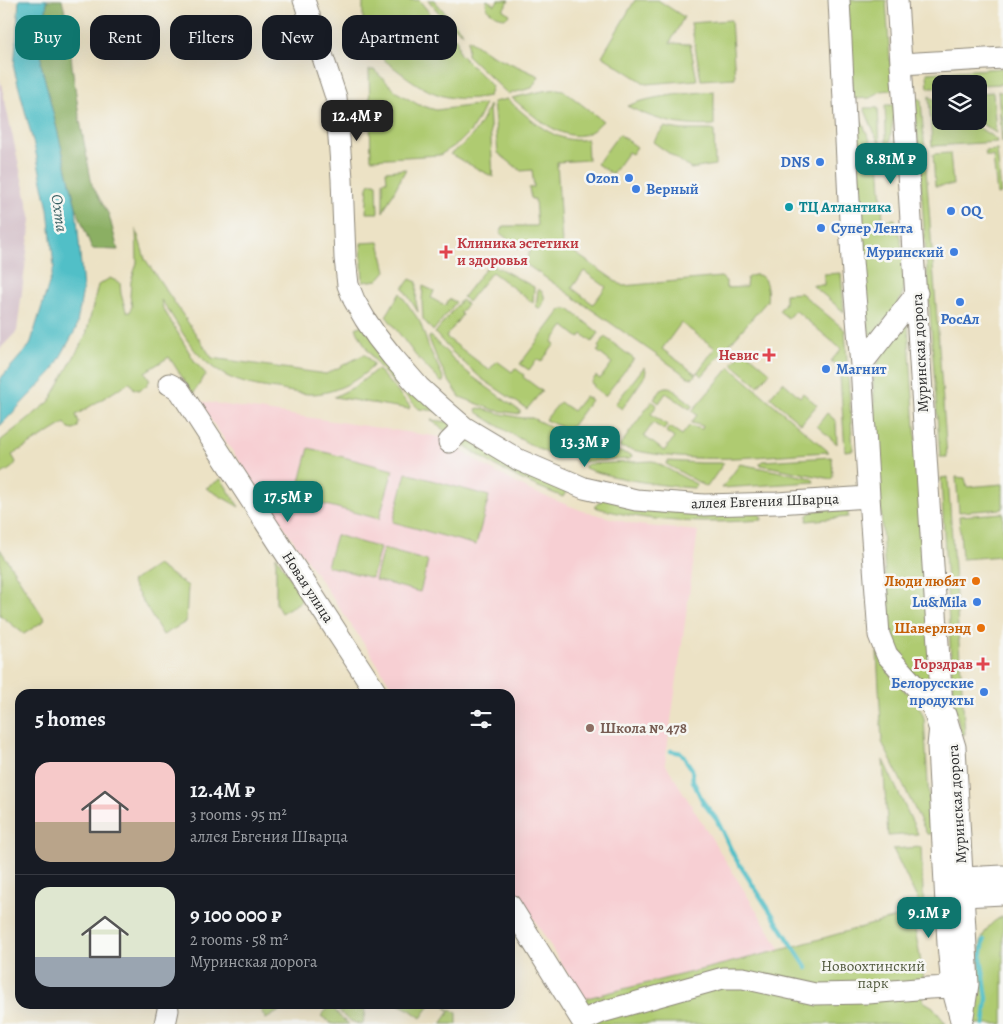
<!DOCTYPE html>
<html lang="en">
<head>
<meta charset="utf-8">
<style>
	:root { --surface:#171b24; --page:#20242c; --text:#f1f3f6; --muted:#9ea1a6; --line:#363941; --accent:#0f766e }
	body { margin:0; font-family:Alegreya,serif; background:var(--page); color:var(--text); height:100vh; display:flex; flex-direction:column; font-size:19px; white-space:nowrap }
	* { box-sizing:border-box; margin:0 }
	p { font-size:16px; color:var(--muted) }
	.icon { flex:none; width:28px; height:28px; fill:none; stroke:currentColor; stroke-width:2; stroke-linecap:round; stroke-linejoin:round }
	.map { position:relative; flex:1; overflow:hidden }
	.panel { position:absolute; left:15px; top:689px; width:500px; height:320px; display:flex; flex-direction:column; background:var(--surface); border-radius:15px; box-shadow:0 5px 20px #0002 }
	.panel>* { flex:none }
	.guide { position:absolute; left:15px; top:15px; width:500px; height:45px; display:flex; gap:10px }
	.controls { position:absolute; left:932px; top:75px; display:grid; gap:10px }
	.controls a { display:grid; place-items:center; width:55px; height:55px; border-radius:10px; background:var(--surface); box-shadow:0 5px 20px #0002; font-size:25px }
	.price { position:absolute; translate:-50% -42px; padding:0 11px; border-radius:10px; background:var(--accent); color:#fff; font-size:16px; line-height:32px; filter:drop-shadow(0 1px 2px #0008) }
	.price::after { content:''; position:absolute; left:50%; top:30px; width:15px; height:11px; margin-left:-8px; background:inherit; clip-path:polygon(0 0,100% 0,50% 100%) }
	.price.on { background:#222; color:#fff }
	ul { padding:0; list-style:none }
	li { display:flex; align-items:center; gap:15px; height:125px; padding:0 20px }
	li+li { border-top:1px solid var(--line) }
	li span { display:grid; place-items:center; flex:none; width:140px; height:100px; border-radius:15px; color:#555 }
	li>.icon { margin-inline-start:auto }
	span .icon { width:60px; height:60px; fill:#fffc; stroke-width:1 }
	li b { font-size:21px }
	h2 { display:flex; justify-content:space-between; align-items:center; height:60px; padding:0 20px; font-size:21px }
	.pill { padding:0 18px; border-radius:15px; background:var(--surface); box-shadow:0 5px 20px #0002; font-size:18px; line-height:45px }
	.pill.on { background:var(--accent); color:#fff }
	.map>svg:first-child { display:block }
	.built { fill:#f7cfd3 }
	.industrial { fill:#d2bdc7 }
	.green { fill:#afcb71; stroke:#6d7b4e; fill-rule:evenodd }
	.forest { fill:#8baf63; stroke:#5b6d47 }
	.water { fill:#51bfc7; stroke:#3e7579 }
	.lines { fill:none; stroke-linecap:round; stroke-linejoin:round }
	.stream { stroke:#51bfc7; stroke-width:4.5 }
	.minor-casing { stroke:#8c8678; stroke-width:23 }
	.minor { stroke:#fff; stroke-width:21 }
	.shop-dot { fill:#3f7fe0; stroke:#f6f6f2; stroke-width:2 }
	.culture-dot { fill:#0f9aa8; stroke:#f6f6f2; stroke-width:2 }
	.health-dot { fill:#e0444e; stroke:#f6f6f2; stroke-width:2 }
	.food-dot { fill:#e8710a; stroke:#f6f6f2; stroke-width:2 }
	.education-dot { fill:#8d6e63; stroke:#f6f6f2; stroke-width:2 }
	.labels { text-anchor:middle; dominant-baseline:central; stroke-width:5; stroke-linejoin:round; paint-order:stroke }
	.shop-label { font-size:15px; font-weight:bold; fill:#366cbe; stroke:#f6f6f2; text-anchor:end }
	.culture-label { font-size:15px; font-weight:bold; fill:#0d838f; stroke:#f6f6f2; text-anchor:start }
	.health-label { font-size:15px; font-weight:bold; fill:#be3a42; stroke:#f6f6f2; text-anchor:end }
	.street-label { font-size:15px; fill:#2b2b2b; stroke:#f6f6f2 }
	.food-label { font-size:15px; font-weight:bold; fill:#c56008; stroke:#f6f6f2; text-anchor:end }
	.education-label { font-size:15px; font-weight:bold; fill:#785e54; stroke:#f6f6f2; text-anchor:start }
	.park-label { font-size:15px; fill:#535b40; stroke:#f6f6f2 }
	.water-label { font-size:16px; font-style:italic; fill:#385f62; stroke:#f6f6f2 }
</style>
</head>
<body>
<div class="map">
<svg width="1003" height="1024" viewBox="0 0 1003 1024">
	<rect width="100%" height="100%" fill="#f6f6f2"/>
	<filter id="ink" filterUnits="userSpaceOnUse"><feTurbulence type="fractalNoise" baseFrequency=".02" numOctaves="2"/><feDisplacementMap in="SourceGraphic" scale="10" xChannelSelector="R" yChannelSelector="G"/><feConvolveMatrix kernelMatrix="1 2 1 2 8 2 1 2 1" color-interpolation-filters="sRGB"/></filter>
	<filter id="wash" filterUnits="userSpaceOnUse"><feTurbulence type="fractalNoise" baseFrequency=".0096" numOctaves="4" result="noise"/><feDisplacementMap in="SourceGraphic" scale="20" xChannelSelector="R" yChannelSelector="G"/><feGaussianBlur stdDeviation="1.12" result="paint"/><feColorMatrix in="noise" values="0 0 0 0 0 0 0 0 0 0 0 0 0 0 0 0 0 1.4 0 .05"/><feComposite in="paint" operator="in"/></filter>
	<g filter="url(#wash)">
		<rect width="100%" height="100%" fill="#ece2c5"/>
		<path class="built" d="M198 401 440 437 483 465 529 490 583 511 638 525 698 531 665 763 781 950 583 999 510 880V694H396L373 657Z"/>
		<path class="industrial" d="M0 79 31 220 17 331 0 349Z"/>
		<path class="green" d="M363 0H419L441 27 457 40 459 53 492 86 489 96C443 105 423 90 388 63 381 57 370 51 366 42 362 34 363 10 363 0Z
			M428 0H434L464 34 446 21Z
			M487 0 495 5 498 0H509L503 10 510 14C504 23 494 14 487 9L486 3Z
			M635 0H658L684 17 670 43 690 44 697 80 646 84 602 56Z
			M847 0H886L892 90 881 91 870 98 853 99Z
			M731 20 735 78 701 80 691 23Z
			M468 39 490 54 539 76 532 88 508 94 467 55Z
			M1003 68V84L979 85V84H941V88H928L927 73Z
			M369 70H374L398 93 419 105 436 110 485 104 477 121 470 132 459 143 440 155 371 159Z
			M557 89 563 90 603 121C598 125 594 131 588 133 564 145 529 112 512 98L543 91Z
			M714 91V125C683 128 655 120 627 106 654 95 685 94 714 91Z
			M998 91 1003 93V142H1002Z
			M993 92 996 133 977 121H979V93Z
			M929 96 941 104V121H969L996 139 997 142 932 146Z
			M507 99C528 117 556 146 587 139L588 160 557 162 562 244 623 286 721 277 726 281V288L746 287 747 278C765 267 769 287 767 301L702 376 697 372 693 378 688 377 562 289 524 263 532 247 519 248 500 233 504 226H537L535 199H531L529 188 534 187 532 170 521 171 498 153 493 102ZM584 271 606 287 593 304 572 288ZM681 323 715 348 696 374 662 349Z
			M915 99H921L947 457H940Z
			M489 105 493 177 450 154C471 141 480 127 489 105Z
			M885 105H894V115L887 159Z
			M864 108H878L880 146Z
			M854 109H856L879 160 883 220 895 219C901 242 911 270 902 295 896 311 881 325 869 338Z
			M664 127 681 130H714L715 165 691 169 653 142Z
			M619 134 637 147 632 154 628 152 612 174 597 164Z
			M997 150 1001 194 997 195 993 156H986L985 151Z
			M950 153 953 185 935 186 933 154Z
			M406 169 383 212V181H387L386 171Z
			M370 183H375L377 184 378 213H366L368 187Z
			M136 229 145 259 212 358 326 374 365 354 373 364V366C357 382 331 395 308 394 297 393 287 391 277 389 246 385 224 380 201 357 185 341 175 318 161 300L163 308 195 362 206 374 193 394 169 357 145 372 150 380 146 386 139 390 134 389 130 382 76 415 79 422 78 427 74 430 69 429 65 423 12 455 16 462C13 469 6 471 0 475V441L49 402 86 335 98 285 110 278 120 283 121 294 126 311 129 313 132 306 130 296 131 281 137 263Z
			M379 242 386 271 378 280 363 282 361 243Z
			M491 266 499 268 534 287 533 303 492 272 468 302 463 297 486 268Z
			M841 273 844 312 812 285H824V274Z
			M410 279 417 282 416 301 418 312 403 288Z
			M423 286 434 291 431 298 445 306 449 299 456 302 433 331 423 319 422 302Z
			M538 289C547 293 545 302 540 309L536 306Z
			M400 293 420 322 429 348 444 379 443 382H441L416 356 386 316Z
			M801 293 845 330 853 450 845 451 840 376 837 373 838 372 836 369 838 366 831 361 841 349 795 310 788 318 779 311 785 303V294Z
			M461 300 467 304 460 313 462 315 446 337 489 370 497 361 512 372 515 368 524 375 523 377 542 391 527 409 482 379 451 351 435 333Z
			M563 309H567L570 310 599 333 592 342 582 334 579 338 564 326 552 342 555 344 541 362 537 359 529 370 520 364 560 311Z
			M362 325 437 411 419 409 400 390 377 364 364 344 356 328Z
			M906 325 908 326 933 687C908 673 893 655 888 626L873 383C876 356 889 345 906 325Z
			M431 336 459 365 473 377 503 399 520 411V413L519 414 494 410 460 397 447 378 438 361 429 339V337Z
			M605 337 634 359 605 396 593 387 594 385 591 383 596 376 600 379 612 363 597 351 600 349 598 347Z
			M744 350 770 372 758 386 732 364Z
			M644 367 646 370 645 376 622 409 615 404Z
			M730 367 829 452C784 454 739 460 695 458 669 457 644 453 619 447L652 401 657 405 651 414 667 425 664 430 653 423 644 436 664 451 674 438 666 432 670 427 682 435 689 426 702 429 703 426 691 423 697 415 692 411Z
			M376 370 379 371 410 406 409 409 334 397 356 386Z
			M783 382 800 397 803 393 817 405 801 424 770 397Z
			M666 387H670L693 405 690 409 666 393 659 403 654 399 663 388Z
			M585 396 591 400 569 430 545 420 560 402 573 411Z
			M479 408 502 414 522 418H532L567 435 558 458C529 445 503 430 477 412L476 409Z
			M827 413 836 421 837 444 817 426Z
			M431 420 450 422 568 489 563 497C544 489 525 482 507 472 480 458 455 439 431 420Z
			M583 442 631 455 632 457 630 459 577 462 576 460Z
			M309 448 393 470 379 519 296 497Z
			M831 457 832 459 833 477 831 479 761 465 760 463 762 461Z
			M653 461 696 484V486L694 488C666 486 639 482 611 476 603 473 593 472 585 468V466L588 464Z
			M668 461 700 463H724L707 487 666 464V463Z
			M740 464 812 478 814 482 722 488Z
			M406 473 489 496 476 545 393 522Z
			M948 477 965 734 961 735 953 697 941 478Z
			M956 477 965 478 967 487 1003 484V509L959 512Z
			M221 479 239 507 206 488Z
			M604 498 758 513 761 516 762 520C703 524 650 523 594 507Z
			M848 507V517L807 521 808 515 813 511Z
			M1003 513V556L962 559 959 516Z
			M336 535 380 548 372 578 327 566Z
			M0 549 45 620 24 634 0 615Z
			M383 549 428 561 420 592 375 580Z
			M276 556 302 596 300 602 281 613 276 604Z
			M157 565 188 586 186 622 163 635 131 582Z
			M877 652C882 662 887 671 894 680 907 694 918 699 924 718L931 834H927L882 742Z
			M883 760 918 834 888 836Z
			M921 847 924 913 893 849Z
			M912 913 924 979 923 1001 933 1007 946 1024H596L583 999 781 950Z
			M1003 916V1024H974C973 1011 977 998 978 985 981 957 973 931 1003 916Z
			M257 1004H291L266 1019Z
			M334 1004H364L365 1013 363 1024C350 1024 340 1014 334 1004Z
			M398 1004H431L421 1018 410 1010Z
			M331 1005 341 1018 349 1024H332L321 1016Z
			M444 1007 457 1013V1024H441L450 1011Z"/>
		<path class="forest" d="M47 0H62L69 26 72 66 79 115 92 185 109 215 118 250 92 249 76 207 41 64Z"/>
		<path class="water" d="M19 0H47L41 64 76 207 83 289 76 329 52 372 0 426V379L30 345 54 267 48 209 35 149 14 69Z"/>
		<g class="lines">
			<path class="stream" d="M671 751 681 753 692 769 693 781 703 802 717 820 734 856 807 968
				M984 940 981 958 987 998 984 1024"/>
		</g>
	</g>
	<g filter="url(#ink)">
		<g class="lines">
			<g class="minor-casing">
				<path id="minor" d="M304 0 336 97 342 179 345 258 348 285 354 300 365 319 377 337 392 356 419 387 441 407 464 427 519 460 584 488 636 500 704 505 777 503 869 497
					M839 0 852 261 861 365 869 497 879 635 887 655 923 695 933 708 939 727
					M897 0 942 707 938 746 948 944 952 987 962 1024
					M901 64 1003 58
					M861 365 917 293
					M169 384 175 387 180 391 377 694
					M449 442 464 427
					M945 714 955 747 968 984 963 1016
					M950 885 962 878 1003 876
					M950 890 963 896 1003 894
					M510 905 584 1024
					M582 1021 602 1012 723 978H743L815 994 868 993 929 988 952 987
					M165 1024 168 1010"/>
			</g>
			<use href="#minor" class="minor"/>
		</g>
	</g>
	<g class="shop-dot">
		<circle cx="820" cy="162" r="5"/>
		<circle cx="629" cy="178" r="5"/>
		<circle cx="636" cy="189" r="5"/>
		<circle cx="951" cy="211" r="5"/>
		<circle cx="821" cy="228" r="5"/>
		<circle cx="954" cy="252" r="5"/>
		<circle cx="960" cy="302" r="5"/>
		<circle cx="826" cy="369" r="5"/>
		<circle cx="977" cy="602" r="5"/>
		<circle cx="984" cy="692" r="5"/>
	</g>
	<circle class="culture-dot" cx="789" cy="207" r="5"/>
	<g class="health-dot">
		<path d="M443.5 244.5h5v5h5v5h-5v5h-5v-5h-5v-5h5z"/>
		<path d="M766.5 347.5h5v5h5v5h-5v5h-5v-5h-5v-5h5z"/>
		<path d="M980.5 656.5h5v5h5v5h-5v5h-5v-5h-5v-5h5z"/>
	</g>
	<g class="food-dot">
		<circle cx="976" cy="581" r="5"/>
		<circle cx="981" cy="628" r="5"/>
	</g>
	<circle class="education-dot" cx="590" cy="728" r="5"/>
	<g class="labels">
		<g class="shop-label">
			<text x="810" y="162">DNS</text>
			<text x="619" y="178">Ozon</text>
			<text x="646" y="189" text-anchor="start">Верный</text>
			<text x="961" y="211" text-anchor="start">OQ</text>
			<text x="831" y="228" text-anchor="start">Супер Лента</text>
			<text x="944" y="252">Муринский</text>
			<text x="960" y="319" text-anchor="middle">РосАл</text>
			<text x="836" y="369" text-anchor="start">Магнит</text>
			<text x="967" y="602">Lu&amp;Mila</text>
			<text x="974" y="683">Белорусские<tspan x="974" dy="17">продукты</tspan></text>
		</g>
		<g class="culture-label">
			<text x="799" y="207">ТЦ Атлантика</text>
		</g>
		<g class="health-label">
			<text x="457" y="243" text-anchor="start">Клиника эстетики<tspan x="457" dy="17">и здоровья</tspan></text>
			<text x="759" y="355">Невис</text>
			<text x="973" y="664">Горздрав</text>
		</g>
		<g class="street-label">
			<text transform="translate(920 353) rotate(-93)">Муринская дорога</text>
			<text transform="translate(765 501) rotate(-2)">аллея Евгения Шварца</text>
			<text transform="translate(308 587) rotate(57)">Новая улица</text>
			<text transform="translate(957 804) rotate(-94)">Муринская дорога</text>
		</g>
		<g class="food-label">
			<text x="966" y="581">Люди любят</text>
			<text x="971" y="628">Шаверлэнд</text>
		</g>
		<g class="education-label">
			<text x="600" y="728">Школа № 478</text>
		</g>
		<g class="park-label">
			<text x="873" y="966">Новоохтинский<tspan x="873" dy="17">парк</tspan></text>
		</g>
		<g class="water-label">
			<text transform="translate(59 213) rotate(82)">Охта</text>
		</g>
	</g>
</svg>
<div class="controls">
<a><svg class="icon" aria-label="layers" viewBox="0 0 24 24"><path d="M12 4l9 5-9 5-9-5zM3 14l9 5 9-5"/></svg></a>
</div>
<b class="price on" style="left:357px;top:142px">12.4M ₽</b>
<b class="price" style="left:891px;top:185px">8.81M ₽</b>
<b class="price" style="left:585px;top:468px">13.3M ₽</b>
<b class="price" style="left:288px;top:523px">17.5M ₽</b>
<b class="price" style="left:929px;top:939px">9.1M ₽</b>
<div class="guide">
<a class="pill on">Buy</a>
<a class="pill">Rent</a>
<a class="pill">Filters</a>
<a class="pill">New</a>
<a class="pill">Apartment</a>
</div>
<section class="panel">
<h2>5 homes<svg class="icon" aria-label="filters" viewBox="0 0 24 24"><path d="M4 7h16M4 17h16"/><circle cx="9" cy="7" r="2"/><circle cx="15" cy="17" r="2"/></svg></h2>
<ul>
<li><span style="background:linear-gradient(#f6c9c9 60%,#b9a48a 0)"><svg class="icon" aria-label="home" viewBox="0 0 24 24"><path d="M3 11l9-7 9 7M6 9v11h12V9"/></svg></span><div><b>12.4M ₽</b><p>3 rooms · 95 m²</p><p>аллея Евгения Шварца</p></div></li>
<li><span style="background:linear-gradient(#dfe7d0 70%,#9aa5b1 0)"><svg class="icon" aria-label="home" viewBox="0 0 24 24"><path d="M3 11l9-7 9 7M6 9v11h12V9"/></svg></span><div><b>9 100 000 ₽</b><p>2 rooms · 58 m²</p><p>Муринская дорога</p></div></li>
</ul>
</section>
</div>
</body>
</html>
